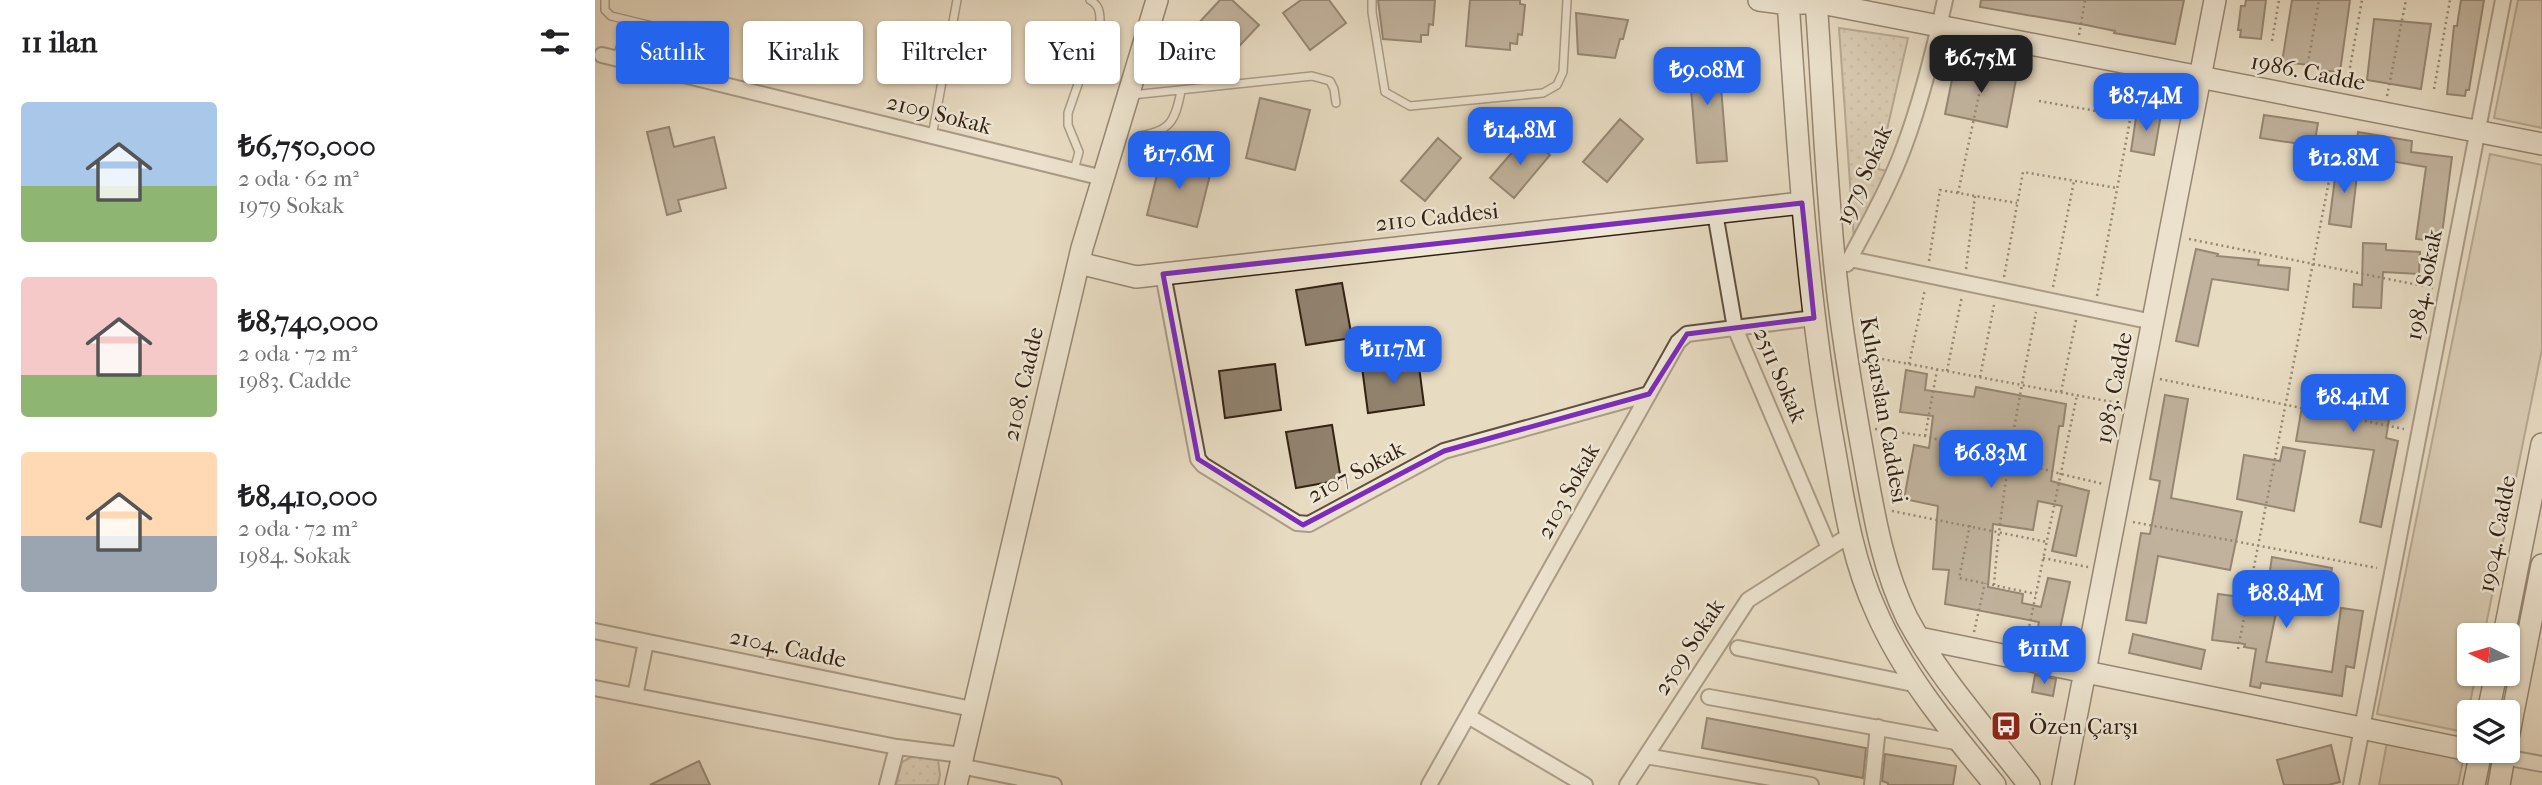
<!DOCTYPE html>
<html lang="tr">
<head>
<meta charset="utf-8">
<style>
	:root { --surface:#fff; --page:#f6f6f6; --text:#202124; --muted:#757577; --accent:#2563eb }
	body { margin:0; font-family:"IM FELL French Canon",serif; background:var(--page); color:var(--text); height:100vh; display:flex; flex-direction:column; font-size:26px; white-space:nowrap }
	* { box-sizing:border-box; margin:0 }
	p { font-size:23px; color:var(--muted) }
	.icon { flex:none; width:38px; height:38px; fill:none; stroke:currentColor; stroke-width:2; stroke-linecap:round; stroke-linejoin:round }
	.map { position:relative; flex:1; overflow:hidden }
	.side { display:flex; flex-direction:column; background:var(--surface); width:595px }
	.side>* { flex:none }
	.banner { position:absolute; left:21px; top:21px; width:665px; height:63px; display:flex; gap:14px }
	.needle { width:46px; rotate:275deg }
	.fabs { position:absolute; left:1862px; top:623px; display:grid; gap:14px }
	.fabs a { display:grid; place-items:center; width:63px; height:63px; border-radius:7px; background:var(--surface); box-shadow:0 2px 5px #0004; font-size:35px }
	.price { position:absolute; translate:-50% -60px; padding:0 16px; border-radius:14px; background:var(--accent); color:#fff; font-size:23px; line-height:46px; filter:drop-shadow(0 2px 4px #0008) }
	.price::after { content:''; position:absolute; left:50%; top:42px; width:21px; height:16px; margin-left:-10px; background:inherit; clip-path:polygon(0 0,100% 0,50% 100%) }
	.price.active { background:#222; color:#fff }
	ul { padding:0; list-style:none }
	li { display:flex; align-items:center; gap:21px; height:175px; padding:0 21px }
	li span { display:grid; place-items:center; flex:none; width:196px; height:140px; border-radius:7px; color:#555 }
	li>.icon { margin-inline-start:auto }
	span .icon { width:84px; height:84px; fill:#fffc; stroke-width:1 }
	li b { font-size:30px }
	h2 { display:flex; justify-content:space-between; align-items:center; height:84px; padding:0 21px; font-size:30px }
	.tag { padding:0 24px; border-radius:7px; background:var(--surface); box-shadow:0 2px 5px #0004; font-size:24px; line-height:63px }
	.tag.active { background:var(--accent); color:#fff }
	main { display:flex; flex:1; min-height:0 }
	.map>svg:first-child { display:block }
	.green { fill:#c9bca4; stroke:#7e6f5c; stroke-width:2 }
	.park { fill:url(#park-dots); stroke:#7e6f5c; stroke-width:2 }
	.building { fill:#91826e; stroke:#342213; stroke-width:2 }
	.lines { fill:none; stroke-linecap:round; stroke-linejoin:round }
	.lane-casing { stroke:#61503f; stroke-width:10 }
	.street-casing { stroke:#61503f; stroke-width:18 }
	.secondary-casing { stroke:#342213; stroke-width:24 }
	.path { stroke:#342213; stroke-width:2.5; stroke-dasharray:2 3.5; stroke-linecap:butt }
	.lane { stroke:#efe8d7; stroke-width:7 }
	.street { stroke:#efe8d7; stroke-width:14 }
	.secondary { stroke:#efe8d7; stroke-width:21 }
	.marked { fill:none; stroke:#7b2cbf; stroke-width:5; stroke-linejoin:round }
	.labels { text-anchor:middle; dominant-baseline:central; stroke-width:5; stroke-linejoin:round; paint-order:stroke }
	.street-label { font-size:23px; fill:#342213; stroke:#efe8d7 }
	.poi-label { font-size:23px; fill:#342213; stroke:#efe8d7; text-anchor:start }
</style>
</head>
<body>
<main>
<section class="side">
<h2>11 ilan<svg class="icon" aria-label="filters" viewBox="0 0 24 24"><path d="M4 7h16M4 17h16"/><circle cx="9" cy="7" r="2"/><circle cx="15" cy="17" r="2"/></svg></h2>
<ul>
<li><span style="background:linear-gradient(#a9c7e8 60%,#8fb573 0)"><svg class="icon" aria-label="home" viewBox="0 0 24 24"><path d="M3 11l9-7 9 7M6 9v11h12V9"/></svg></span><div><b>₺6,750,000</b><p>2 oda · 62 m²</p><p>1979 Sokak</p></div></li>
<li><span style="background:linear-gradient(#f6c9c9 70%,#8fb573 0)"><svg class="icon" aria-label="home" viewBox="0 0 24 24"><path d="M3 11l9-7 9 7M6 9v11h12V9"/></svg></span><div><b>₺8,740,000</b><p>2 oda · 72 m²</p><p>1983. Cadde</p></div></li>
<li><span style="background:linear-gradient(#ffd9b3 60%,#9aa5b1 0)"><svg class="icon" aria-label="home" viewBox="0 0 24 24"><path d="M3 11l9-7 9 7M6 9v11h12V9"/></svg></span><div><b>₺8,410,000</b><p>2 oda · 72 m²</p><p>1984. Sokak</p></div></li>
</ul>
</section>
<div class="map">
<svg width="1947" height="785" viewBox="0 0 1947 785">
	<defs>
		<pattern id="park-dots" width="8" height="8" patternUnits="userSpaceOnUse" patternTransform="scale(1.75)"><rect width="8" height="8" fill="#c9bca4"/><path d="M2 2h.1M6 6h.1" fill="none" stroke="#ada18c" stroke-width="1.8" stroke-linecap="round"/></pattern>
	</defs>
	<rect width="100%" height="100%" fill="#e7dbc2"/>
	<filter id="stains"><feTurbulence type="fractalNoise" baseFrequency=".00286" numOctaves="4"/><feColorMatrix values="0 0 0 0 .2 0 0 0 0 .09 0 0 0 0 .02 0 0 0 .5 -.17"/></filter>
	<radialGradient id="worn" r=".72"><stop offset=".6" stop-color="#630" stop-opacity="0"/><stop offset="1" stop-color="#630" stop-opacity=".3"/></radialGradient>
	<path class="green" d="M1923 0H1947V128L1899 118Z
		M1895 154 1947 165V349L1889 635H1874V674H1881L1869 732 1782 714Z
		M1792 742 1869 756 1863 785H1784Z"/>
	<path class="park" d="M1244 28 1313 38 1283 169 1292 171 1259 240Z
		M322 754 343 760 345 775 343 785H301L307 762Z"/>
	<path class="building" d="M625 0H637L664 25 633 58 600 27Z
		M706 0H734L751 23 715 50 688 13Z
		M783 0H840L838 25 834 24 833 35H826V42L788 39Z
		M875 0H925V4L930 5 927 35 923 34 922 44 915 43V50L871 46Z
		M1386 0H1589L1580 44 1519 33 1520 31 1491 25 1385 7Z
		M1651 0H1671L1666 39 1645 37 1646 30H1643L1646 6H1650Z
		M1697 0H1755L1745 72 1724 70 1725 66 1687 62Z
		M1866 0H1889L1874 90H1871L1870 96 1852 94 1859 26H1862Z
		M981 13 1033 20 1028 39H1025L1020 58 983 54Z
		M1779 19 1836 24 1826 89 1772 80Z
		M1123 50 1132 161 1102 163 1093 52Z
		M1360 65 1422 74 1412 127 1350 114Z
		M665 98 715 110 700 170 651 158Z
		M1542 111 1566 114 1559 155 1536 151Z
		M1669 115 1723 123 1719 146 1665 138Z
		M1025 119 1048 139 1012 182 988 162Z
		M74 127 79 147 119 137 131 188 83 200 86 211 72 215 52 132Z
		M1763 132 1817 141 1816 152 1857 157 1846 242 1821 239 1831 167 1760 155Z
		M932 135 955 155 919 198 895 178Z
		M843 138 866 158 830 201 806 181Z
		M567 155 617 167 602 227 552 215Z
		M1742 163 1763 166 1756 227 1734 224Z
		M1768 243 1791 244V250L1825 252 1824 274 1788 272 1786 308 1758 307 1759 284 1767 285Z
		M1601 249 1623 254 1622 256 1664 260 1663 265 1695 268 1693 290 1617 279 1603 346 1581 341Z
		M747 283 757 338 711 345 701 290Z
		M823 359 829 405 773 413 767 367Z
		M680 364 686 410 630 418 624 371Z
		M1311 370 1332 374 1330 390 1379 397 1381 387 1471 404 1468 426H1464L1456 481 1494 491 1481 556 1457 551 1467 506 1443 501 1438 530 1398 524 1393 587 1428 594 1427 603 1446 607 1453 578 1475 582 1462 643 1440 639 1444 622 1350 604 1354 570 1338 569 1343 506 1309 499 1319 445 1334 448 1338 416 1305 412Z
		M1712 378 1739 386 1798 395 1791 438 1803 441 1786 527 1765 522 1779 450 1701 441Z
		M1570 395 1593 399 1576 498 1647 512 1635 570 1563 556 1551 623 1531 620 1546 533 1555 534 1565 481 1555 479Z
		M737 425 746 480 701 488 691 432Z
		M1688 447 1710 451 1699 511 1642 499 1649 455 1685 461Z
		M1677 557 1737 568 1733 591 1687 583 1671 662 1737 672 1746 608 1768 611 1759 668 1751 666 1747 696 1666 683 1665 688 1655 686 1661 649 1649 647 1650 644 1617 640 1623 594 1659 599 1662 588 1672 590Z
		M1538 634 1610 650 1606 669 1534 653Z
		M1440 675 1461 679 1458 696 1437 692Z
		M1112 718 1271 748 1268 778 1107 748Z
		M1736 745 1745 782 1733 785H1689L1682 760Z
		M1290 754 1361 766 1358 785H1293V783L1287 781Z
		M104 761 115 785H55Z"/>
	<g class="lines">
		<g class="lane-casing">
			<path id="lane" d="M10 0V10L16 16 78 31
				M777 0V12L790 92 815 106 948 93 962 85 968 72 972 0
				M22 58 33 21
				M537 95 717 76 735 81 739 89 741 103
				M337 136 362 0
				M544 136C575 131 580 122 586 91
				M479 170 484 152 473 125V113L505 21C505 12 504 5 495 0"/>
		</g>
		<g class="street-casing">
			<path id="street" d="M7 55 508 178
				M1120 213 1140 328 1234 548
				M1255 259 1558 322
				M1252 264C1272 226 1294 188 1309 147 1327 99 1339 50 1350 0
				M568 274 603 459 608 465 702 523 714 524 849 451 1054 394
				M0 631 377 709
				M1143 648 1323 685
				M0 688 302 747 367 755
				M40 696 51 642
				M1114 697 1366 743
				M873 716 990 785
				M1051 756 1216 785
				M1909 757 1947 764
				M365 766 459 785
				M292 785 302 747
				M834 785 1083 342 1092 334 1219 318
				M1032 785 1153 600 1255 535
				M1277 785 1283 727
				M1756 785 1908 0"/>
		</g>
		<g class="secondary-casing">
			<path id="secondary" d="M1164 0 1194 4 1221 2 1947 144
				M1193 0C1203 150 1212 300 1239 447 1249 503 1257 559 1281 611 1309 676 1356 731 1400 785
				M1221 0C1228 95 1231 191 1242 286 1248 342 1258 398 1268 454 1278 509 1287 568 1312 618 1344 678 1393 731 1434 785
				M484 263 541 277 1207 203
				M1909 635 1947 444
				M1324 638 1874 750
				M1893 712 1901 674
				M1913 738 1947 565
				M361 785 487 248 562 0
				M1468 785 1620 0
				M1879 785 1886 751
				M1904 785 1910 751"/>
		</g>
		<path class="path" d="M1484 35 1490 0
			M1677 41 1684 0
			M1710 80 1724 0
			M1752 84 1767 0
			M1839 89 1855 0
			M1792 96 1811 0
			M1444 101 1536 117
			M1363 193 1393 53
			M1594 239 1838 288
			M1334 261 1345 190 1422 203
			M1371 269 1380 196
			M1409 277 1428 172 1522 188
			M1458 287 1479 181
			M1502 296 1542 83
			M1271 356 1523 403
			M1314 364 1330 289
			M1352 371 1367 296
			M1385 377 1399 305
			M1565 379 1809 429
			M1466 392 1481 320
			M1280 429 1330 436 1466 474 1508 484
			M1330 436 1342 370
			M1297 511 1452 542
			M1538 522 1782 568
			M1375 525 1364 578 1441 594
			M1448 558 1493 567
			M1399 585C1406 493 1423 403 1441 312
			M1379 632 1390 583
			M1431 642 1482 395
			M1643 649 1740 150"/>
		<use href="#lane" class="lane"/>
		<use href="#street" class="street"/>
		<use href="#secondary" class="secondary"/>
	</g>
	<path d="M0 0H1947V785H0ZM1207 203 1219 318 1092 334 1054 394 849 451 708 525 603 459 568 274Z" fill="#e7dbc2" fill-opacity=".55" fill-rule="evenodd"/>
	<path class="marked" d="M1207 203 1219 318 1092 334 1054 394 849 451 708 525 603 459 568 274Z"/>
	<defs>
		<g id="bus-square" transform="scale(1.575)"><rect x="-9" y="-9" width="18" height="18" rx="4" fill="#8f2418" stroke="#efe8d7"/><path d="M-5-6H5V4H4V6H2V4H-2V6H-4V4H-5ZM-3.5-4V0h7V-4ZM-3.5 1.2v1.5H-2V1.2ZM2 1.2v1.5H3.5V1.2Z" fill="#fff"/></g>
	</defs>
	<g fill-rule="evenodd">
		<use href="#bus-square" x="1411" y="726"/>
	</g>
	<g class="labels">
		<g class="street-label">
			<text transform="translate(1713 72) rotate(11)">1986. Cadde</text>
			<text transform="translate(344 114) rotate(14)">2109 Sokak</text>
			<text transform="translate(1269 175) rotate(-66)">1979 Sokak</text>
			<text transform="translate(842 217) rotate(-6)">2110 Caddesi</text>
			<text transform="translate(1829 285) rotate(-79)">1984. Sokak</text>
			<text transform="translate(1185 375) rotate(67)">2511 Sokak</text>
			<text transform="translate(428 384) rotate(-77)">2108. Cadde</text>
			<text transform="translate(1519 388) rotate(-79)">1983. Cadde</text>
			<text transform="translate(1289 410) rotate(80)">Kılıçarslan Caddesi</text>
			<text transform="translate(761 472) rotate(-28)">2107 Sokak</text>
			<text transform="translate(973 491) rotate(-61)">2103 Sokak</text>
			<text transform="translate(1902 534) rotate(-79)">1904. Cadde</text>
			<text transform="translate(1094 647) rotate(-57)">2509 Sokak</text>
			<text transform="translate(193 648) rotate(12)">2104. Cadde</text>
		</g>
		<g class="poi-label">
			<text x="1434" y="726">Özen Çarşı</text>
		</g>
	</g>
	<rect width="100%" height="100%" filter="url(#stains)"/>
	<rect width="100%" height="100%" fill="url(#worn)"/>
</svg>
<div class="fabs">
<a><svg class="needle" viewBox="-14 -14 28 28"><path d="M0-13l5 13h-10z" fill="#e53935"/><path d="M0 13l5-13h-10z" fill="#757577"/></svg></a>
<a><svg class="icon" aria-label="layers" viewBox="0 0 24 24"><path d="M12 4l9 5-9 5-9-5zM3 14l9 5 9-5"/></svg></a>
</div>
<b class="price active" style="left:1386px;top:95px">₺6.75M</b>
<b class="price" style="left:1112px;top:107px">₺9.08M</b>
<b class="price" style="left:1551px;top:133px">₺8.74M</b>
<b class="price" style="left:925px;top:167px">₺14.8M</b>
<b class="price" style="left:584px;top:191px">₺17.6M</b>
<b class="price" style="left:1749px;top:195px">₺12.8M</b>
<b class="price" style="left:798px;top:386px">₺11.7M</b>
<b class="price" style="left:1758px;top:434px">₺8.41M</b>
<b class="price" style="left:1396px;top:490px">₺6.83M</b>
<b class="price" style="left:1691px;top:630px">₺8.84M</b>
<b class="price" style="left:1449px;top:686px">₺11M</b>
<div class="banner">
<a class="tag active">Satılık</a>
<a class="tag">Kiralık</a>
<a class="tag">Filtreler</a>
<a class="tag">Yeni</a>
<a class="tag">Daire</a>
</div>
</div>
</main>
</body>
</html>
